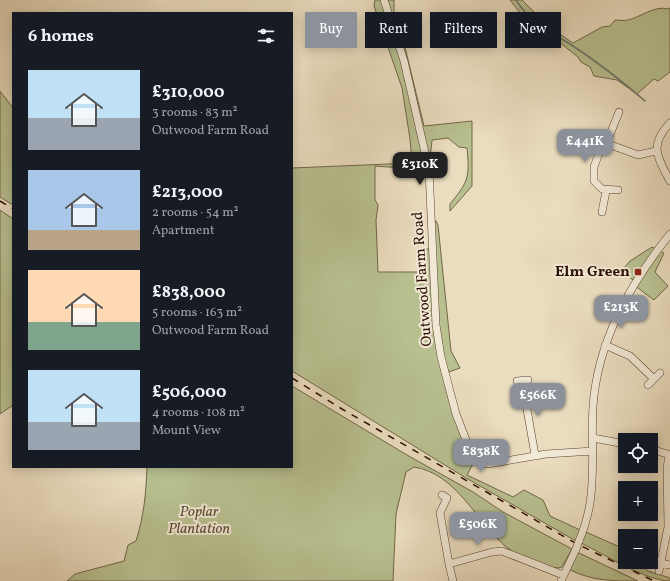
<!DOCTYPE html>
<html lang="en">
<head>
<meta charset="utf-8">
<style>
	:root { --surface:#171b24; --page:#242831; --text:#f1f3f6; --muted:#9ea1a6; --accent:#8c9099 }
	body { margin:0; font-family:Vollkorn,serif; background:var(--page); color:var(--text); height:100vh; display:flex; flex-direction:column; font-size:15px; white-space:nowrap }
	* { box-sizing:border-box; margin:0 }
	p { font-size:13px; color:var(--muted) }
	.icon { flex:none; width:22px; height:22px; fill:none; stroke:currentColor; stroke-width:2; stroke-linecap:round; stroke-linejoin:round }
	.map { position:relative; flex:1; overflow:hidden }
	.sheet { position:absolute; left:12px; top:12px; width:281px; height:456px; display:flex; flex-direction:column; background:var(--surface); border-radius:0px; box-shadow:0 2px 10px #0003 }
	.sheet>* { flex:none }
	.guide { position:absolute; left:305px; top:12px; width:305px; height:36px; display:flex; gap:8px }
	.fabs { position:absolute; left:618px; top:433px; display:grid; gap:8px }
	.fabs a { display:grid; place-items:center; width:40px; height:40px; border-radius:0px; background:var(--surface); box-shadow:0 2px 10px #0003; font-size:20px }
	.price { position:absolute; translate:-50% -34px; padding:0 9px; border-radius:8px; background:var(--accent); color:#fff; font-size:13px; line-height:26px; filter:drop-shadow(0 1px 2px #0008) }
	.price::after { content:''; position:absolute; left:50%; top:24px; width:12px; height:9px; margin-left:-6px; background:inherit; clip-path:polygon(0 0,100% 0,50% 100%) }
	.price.active { background:#222; color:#fff }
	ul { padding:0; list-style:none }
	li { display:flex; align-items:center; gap:12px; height:100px; padding:0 16px }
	li span { display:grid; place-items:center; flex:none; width:112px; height:80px; border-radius:0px; color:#555 }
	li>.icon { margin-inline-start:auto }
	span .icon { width:48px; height:48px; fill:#fffc; stroke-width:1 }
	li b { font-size:17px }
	h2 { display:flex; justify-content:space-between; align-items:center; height:48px; padding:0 16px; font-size:17px }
	.tag { padding:0 14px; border-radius:0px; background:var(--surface); box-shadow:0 2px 10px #0003; font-size:14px; line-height:36px }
	.tag.active { background:var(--accent); color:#fff }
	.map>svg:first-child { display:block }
	.green { fill:#b8c090; stroke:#726648 }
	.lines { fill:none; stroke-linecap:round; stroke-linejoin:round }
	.stream { stroke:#6c756c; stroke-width:1.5 }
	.minor-casing { stroke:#5b4130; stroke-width:8 }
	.minor { stroke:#f1e8d5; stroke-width:7 }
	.rail { stroke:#2b0d00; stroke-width:1.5; stroke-dasharray:7 7; stroke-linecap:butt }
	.minor-bridge-casing { stroke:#5b4130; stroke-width:8; stroke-linecap:butt }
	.minor-bridge { stroke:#f1e8d5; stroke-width:7 }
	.poi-dot { fill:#8f2418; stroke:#f1e8d5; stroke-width:1.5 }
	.labels { text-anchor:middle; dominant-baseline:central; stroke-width:4; stroke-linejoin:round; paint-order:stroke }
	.poi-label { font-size:15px; font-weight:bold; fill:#2b0d00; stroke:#f1e8d5; text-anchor:end }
	.street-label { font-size:15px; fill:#2b0d00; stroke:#f1e8d5 }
	.park-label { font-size:15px; font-style:italic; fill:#5c4c32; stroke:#f1e8d5 }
</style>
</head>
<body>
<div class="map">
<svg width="670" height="581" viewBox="0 0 670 581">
	<rect width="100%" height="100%" fill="#eadcbe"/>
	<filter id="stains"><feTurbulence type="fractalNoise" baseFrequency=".005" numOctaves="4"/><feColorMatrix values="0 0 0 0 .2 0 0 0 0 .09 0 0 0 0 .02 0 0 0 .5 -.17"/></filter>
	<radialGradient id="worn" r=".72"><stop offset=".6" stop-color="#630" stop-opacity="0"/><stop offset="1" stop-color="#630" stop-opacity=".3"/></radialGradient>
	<path class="green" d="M375 0H394V16L404 43 424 126 472 121V186L450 211V204C468 182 470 178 467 148L459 147 448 138 432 140 429 170 375 166V200L378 205 376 220 378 272H421L425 249H434L441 357 474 462 467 475 513 497 524 490 543 500 550 516 580 530 576 541 466 478 292 371V168L412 163 410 139 402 88 374 6Z
		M510 0H522L548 26 573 43 602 27 610 26 615 20C619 20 624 21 628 20 641 17 655 5 668 9L670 8V72L658 81 654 79 637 94 617 80 594 76 590 67 581 62 578 57 559 42 538 36Z
		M0 91 13 108V205L0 197Z
		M0 210 13 219V405L0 414Z
		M434 221H436L438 225 451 351 460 368 446 373 437 325Z
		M652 247 664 253 655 272 668 286 654 300 634 285 636 282 629 277 624 268 630 261Z
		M292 386 407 455 473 492 503 512 572 549 562 567C555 570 544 565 536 562 526 557 512 553 504 545 476 520 455 473 414 467L406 472 396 514 393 581H67L75 574 124 561 128 545 136 541C144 516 146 493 147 467H292Z
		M586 532 622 548 625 551V562H637L648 571 670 578V581C646 581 604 554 581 543Z
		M577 552 638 581C612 581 593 581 570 570Z"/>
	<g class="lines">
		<path class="stream" d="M516 0C529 21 550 32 570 44 596 61 622 81 645 101"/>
		<g class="minor-casing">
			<path id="minor" d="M384 0 404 61 429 170 436 325 441 357 456 414 468 445 474 459 481 463 488 464 546 454 593 451
				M670 123C649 145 657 157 670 181
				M603 142 638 155 656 151
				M618 190 602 189 594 181V167L603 142 609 137 619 112
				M602 212 606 191
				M605 345 630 356 654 379
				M517 381 528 380
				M522 381 535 455
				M648 385 660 373
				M593 438 625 444
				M651 449 670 455
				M442 495 447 498 440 513 449 564 492 552 502 551 563 575
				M579 541C584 529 588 516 590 503 595 471 591 438 593 406 598 340 630 284 670 234
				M661 563 670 565
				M449 564 453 581
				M659 571 668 527 667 469 669 454
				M561 581 576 549"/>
		</g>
		<use href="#minor" class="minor"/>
		<path class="rail" d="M0 201 13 209
			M292 378 342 409 577 544 654 581"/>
		<g class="minor-bridge-casing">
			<path id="minor-bridge" d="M576 549 579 541"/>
		</g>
		<use href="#minor-bridge" class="minor-bridge"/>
	</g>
	<rect class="poi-dot" x="634" y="268" width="8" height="8" rx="2"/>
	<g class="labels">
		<g class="poi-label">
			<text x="630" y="272">Elm Green</text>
		</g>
		<g class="street-label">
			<text transform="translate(423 279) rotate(-94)">Outwood Farm Road</text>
		</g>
		<g class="park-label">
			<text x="199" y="512">Poplar<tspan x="199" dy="17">Plantation</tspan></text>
		</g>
	</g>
	<rect width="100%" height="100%" filter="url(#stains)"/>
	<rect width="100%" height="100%" fill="url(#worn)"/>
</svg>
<div class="fabs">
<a><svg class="icon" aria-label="locate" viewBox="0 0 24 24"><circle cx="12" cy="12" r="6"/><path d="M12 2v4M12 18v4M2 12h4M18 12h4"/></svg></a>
<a>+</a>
<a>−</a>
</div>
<b class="price" style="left:585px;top:163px">£441K</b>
<b class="price active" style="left:420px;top:186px">£310K</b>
<b class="price" style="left:621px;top:329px">£213K</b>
<b class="price" style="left:538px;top:417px">£566K</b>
<b class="price" style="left:481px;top:473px">£838K</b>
<b class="price" style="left:478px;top:546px">£506K</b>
<div class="guide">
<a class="tag active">Buy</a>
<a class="tag">Rent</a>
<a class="tag">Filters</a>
<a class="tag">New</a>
</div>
<section class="sheet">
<h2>6 homes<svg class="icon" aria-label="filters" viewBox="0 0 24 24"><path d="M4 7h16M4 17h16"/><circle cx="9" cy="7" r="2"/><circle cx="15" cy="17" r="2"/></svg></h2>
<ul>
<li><span style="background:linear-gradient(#bfe0f5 60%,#9aa5b1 0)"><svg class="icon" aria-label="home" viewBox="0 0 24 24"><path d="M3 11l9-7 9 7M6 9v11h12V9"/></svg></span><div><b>£310,000</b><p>3 rooms · 83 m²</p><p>Outwood Farm Road</p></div></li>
<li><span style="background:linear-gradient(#a9c7e8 75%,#b9a48a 0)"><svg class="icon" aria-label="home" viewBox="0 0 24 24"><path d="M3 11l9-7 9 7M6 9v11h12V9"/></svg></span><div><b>£213,000</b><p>2 rooms · 54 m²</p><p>Apartment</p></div></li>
<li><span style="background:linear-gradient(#ffd9b3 65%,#7fa58c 0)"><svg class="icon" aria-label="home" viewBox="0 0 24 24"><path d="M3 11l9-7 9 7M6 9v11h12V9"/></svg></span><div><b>£838,000</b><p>5 rooms · 163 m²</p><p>Outwood Farm Road</p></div></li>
<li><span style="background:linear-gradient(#bfe0f5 65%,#9aa5b1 0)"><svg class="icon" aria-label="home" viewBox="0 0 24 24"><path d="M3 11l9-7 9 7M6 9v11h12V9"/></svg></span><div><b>£506,000</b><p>4 rooms · 108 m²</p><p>Mount View</p></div></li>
</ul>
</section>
</div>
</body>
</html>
